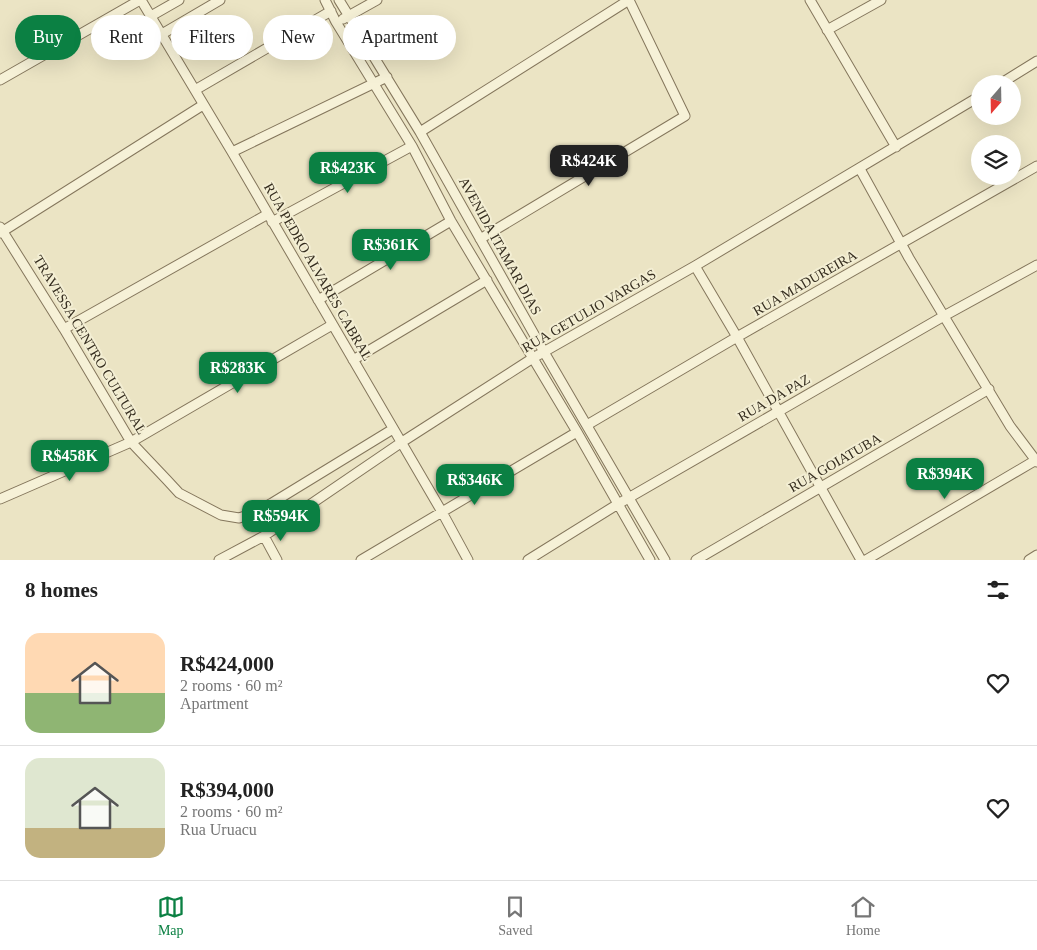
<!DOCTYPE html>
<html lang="en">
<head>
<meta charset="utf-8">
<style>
	:root { --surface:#fff; --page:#f6f6f6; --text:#222; --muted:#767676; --line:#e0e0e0; --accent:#0b8043 }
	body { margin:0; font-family:Georgia,serif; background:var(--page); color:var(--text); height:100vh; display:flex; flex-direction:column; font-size:19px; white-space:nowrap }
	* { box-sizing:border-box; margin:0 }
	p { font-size:16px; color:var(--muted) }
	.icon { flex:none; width:28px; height:28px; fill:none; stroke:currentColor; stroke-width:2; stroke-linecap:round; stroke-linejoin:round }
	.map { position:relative; height:560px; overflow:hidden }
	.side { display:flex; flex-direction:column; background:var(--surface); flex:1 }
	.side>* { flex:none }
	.top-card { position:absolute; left:15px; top:15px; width:500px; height:45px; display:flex; gap:10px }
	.needle { width:32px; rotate:200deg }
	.tools { position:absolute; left:971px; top:75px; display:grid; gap:10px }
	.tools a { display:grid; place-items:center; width:50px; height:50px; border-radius:50%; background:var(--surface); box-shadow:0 5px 20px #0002; font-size:25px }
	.price { position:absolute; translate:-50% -42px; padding:0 11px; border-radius:10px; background:var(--accent); color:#fff; font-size:16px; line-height:32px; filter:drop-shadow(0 1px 2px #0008) }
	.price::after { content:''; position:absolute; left:50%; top:30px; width:15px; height:11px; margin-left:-8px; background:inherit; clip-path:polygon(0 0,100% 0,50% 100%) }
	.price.selected { background:#222; color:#fff }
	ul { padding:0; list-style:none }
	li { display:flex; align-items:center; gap:15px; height:125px; padding:0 25px }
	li+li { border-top:1px solid var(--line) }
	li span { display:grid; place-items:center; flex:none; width:140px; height:100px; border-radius:15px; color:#555 }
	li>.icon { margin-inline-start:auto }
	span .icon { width:60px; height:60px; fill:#fffc; stroke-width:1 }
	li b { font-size:21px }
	h2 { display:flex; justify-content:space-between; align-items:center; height:60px; padding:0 25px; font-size:21px }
	.chip { padding:0 18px; border-radius:22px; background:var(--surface); box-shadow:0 5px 20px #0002; font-size:18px; line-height:45px }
	.chip.selected { background:var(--accent); color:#fff }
	.dock { display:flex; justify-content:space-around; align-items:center; height:70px; border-top:1px solid var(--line); background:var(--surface); font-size:14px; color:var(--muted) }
	.dock a { display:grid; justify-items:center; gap:2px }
	.dock .selected { color:var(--accent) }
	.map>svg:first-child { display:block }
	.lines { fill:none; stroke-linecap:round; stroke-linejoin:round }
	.street-casing { stroke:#84765c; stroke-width:11 }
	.street { stroke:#f6f1d7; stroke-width:9 }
	.labels { text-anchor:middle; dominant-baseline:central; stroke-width:4; stroke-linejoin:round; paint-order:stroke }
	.street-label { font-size:14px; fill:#352d1f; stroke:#f3eed3 }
</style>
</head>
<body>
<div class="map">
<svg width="1037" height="560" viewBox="0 0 1037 560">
	<rect width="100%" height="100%" fill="#ebe4c4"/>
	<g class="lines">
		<g class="street-casing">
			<path id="street" d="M141 0 232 152 442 512 468 560
				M325 0 336 22 412 146 451 221 577 432 650 560
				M339 0 420 132 544 352 665 560
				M810 0 896 147
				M151 16 179 0
				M343 19 377 0
				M827 30 881 0
				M162 34 220 0
				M0 80 140 0
				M1000 84 1037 61
				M195 90 331 11
				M420 132 629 0
				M232 152 387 77
				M860 169 909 258 1010 426 1037 462
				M272 222 412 146
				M0 227 64 329 131 442 167 480 179 493 221 515 239 518 254 513 272 503 393 429
				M0 233 203 105
				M480 239 685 116 629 0
				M695 266 737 337 861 560
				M318 300 451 221
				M64 329 268 214
				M353 360 487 280
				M587 425 737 337 1037 166
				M0 499 131 442 332 325
				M264 536 277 560
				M219 560 264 536 402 442 533 358 695 266 980 96
				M361 560 577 432
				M528 560 618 504 944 316 1037 265
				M696 560 989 389
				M866 560 1036 460
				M1029 560 1037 555"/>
		</g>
		<use href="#street" class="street"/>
	</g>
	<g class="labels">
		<g class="street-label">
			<text transform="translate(500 246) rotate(61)">AVENIDA ITAMAR DIAS</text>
			<text transform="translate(318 272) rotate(60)">RUA PEDRO ALVARES CABRAL</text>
			<text transform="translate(805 283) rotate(-30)">RUA MADUREIRA</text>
			<text transform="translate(589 311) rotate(-30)">RUA GETULIO VARGAS</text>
			<text transform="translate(90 345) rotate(59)">TRAVESSA CENTRO CULTURAL</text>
			<text transform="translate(774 398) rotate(-30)">RUA DA PAZ</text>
			<text transform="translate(835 463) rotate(-30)">RUA GOIATUBA</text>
		</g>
	</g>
</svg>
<div class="tools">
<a><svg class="needle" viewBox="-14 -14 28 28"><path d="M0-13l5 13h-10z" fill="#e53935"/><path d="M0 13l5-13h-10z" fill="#767676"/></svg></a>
<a><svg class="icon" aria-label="layers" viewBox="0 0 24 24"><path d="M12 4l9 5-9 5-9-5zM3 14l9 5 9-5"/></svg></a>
</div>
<b class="price selected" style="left:589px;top:187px">R$424K</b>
<b class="price" style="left:348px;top:194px">R$423K</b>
<b class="price" style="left:391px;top:271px">R$361K</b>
<b class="price" style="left:238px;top:394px">R$283K</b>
<b class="price" style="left:70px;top:482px">R$458K</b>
<b class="price" style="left:945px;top:500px">R$394K</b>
<b class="price" style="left:475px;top:506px">R$346K</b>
<b class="price" style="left:281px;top:542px">R$594K</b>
<div class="top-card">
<a class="chip selected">Buy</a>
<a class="chip">Rent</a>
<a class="chip">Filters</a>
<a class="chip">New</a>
<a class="chip">Apartment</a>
</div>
</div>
<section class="side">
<h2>8 homes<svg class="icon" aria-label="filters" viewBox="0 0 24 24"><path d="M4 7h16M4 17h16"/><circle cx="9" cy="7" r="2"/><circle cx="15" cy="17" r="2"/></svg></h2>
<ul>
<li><span style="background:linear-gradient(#ffd9b3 60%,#8fb573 0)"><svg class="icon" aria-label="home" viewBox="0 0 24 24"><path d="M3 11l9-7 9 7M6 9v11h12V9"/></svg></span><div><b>R$424,000</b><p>2 rooms · 60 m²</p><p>Apartment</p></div><svg class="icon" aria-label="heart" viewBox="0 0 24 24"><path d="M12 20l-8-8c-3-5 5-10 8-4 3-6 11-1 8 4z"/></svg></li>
<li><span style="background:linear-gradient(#dfe7d0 70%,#c2b280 0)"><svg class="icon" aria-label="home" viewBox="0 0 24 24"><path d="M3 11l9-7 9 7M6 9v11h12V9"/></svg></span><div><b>R$394,000</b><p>2 rooms · 60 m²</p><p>Rua Uruacu</p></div><svg class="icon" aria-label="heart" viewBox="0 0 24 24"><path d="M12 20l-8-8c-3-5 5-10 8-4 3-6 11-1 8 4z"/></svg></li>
</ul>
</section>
<nav class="dock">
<a class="selected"><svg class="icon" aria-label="map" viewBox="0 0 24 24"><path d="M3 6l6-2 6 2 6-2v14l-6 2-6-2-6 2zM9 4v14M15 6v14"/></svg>Map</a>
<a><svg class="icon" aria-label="saved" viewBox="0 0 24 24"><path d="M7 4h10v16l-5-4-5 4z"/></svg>Saved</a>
<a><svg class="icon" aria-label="home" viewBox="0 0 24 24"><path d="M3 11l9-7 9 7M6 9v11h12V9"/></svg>Home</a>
</nav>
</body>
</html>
